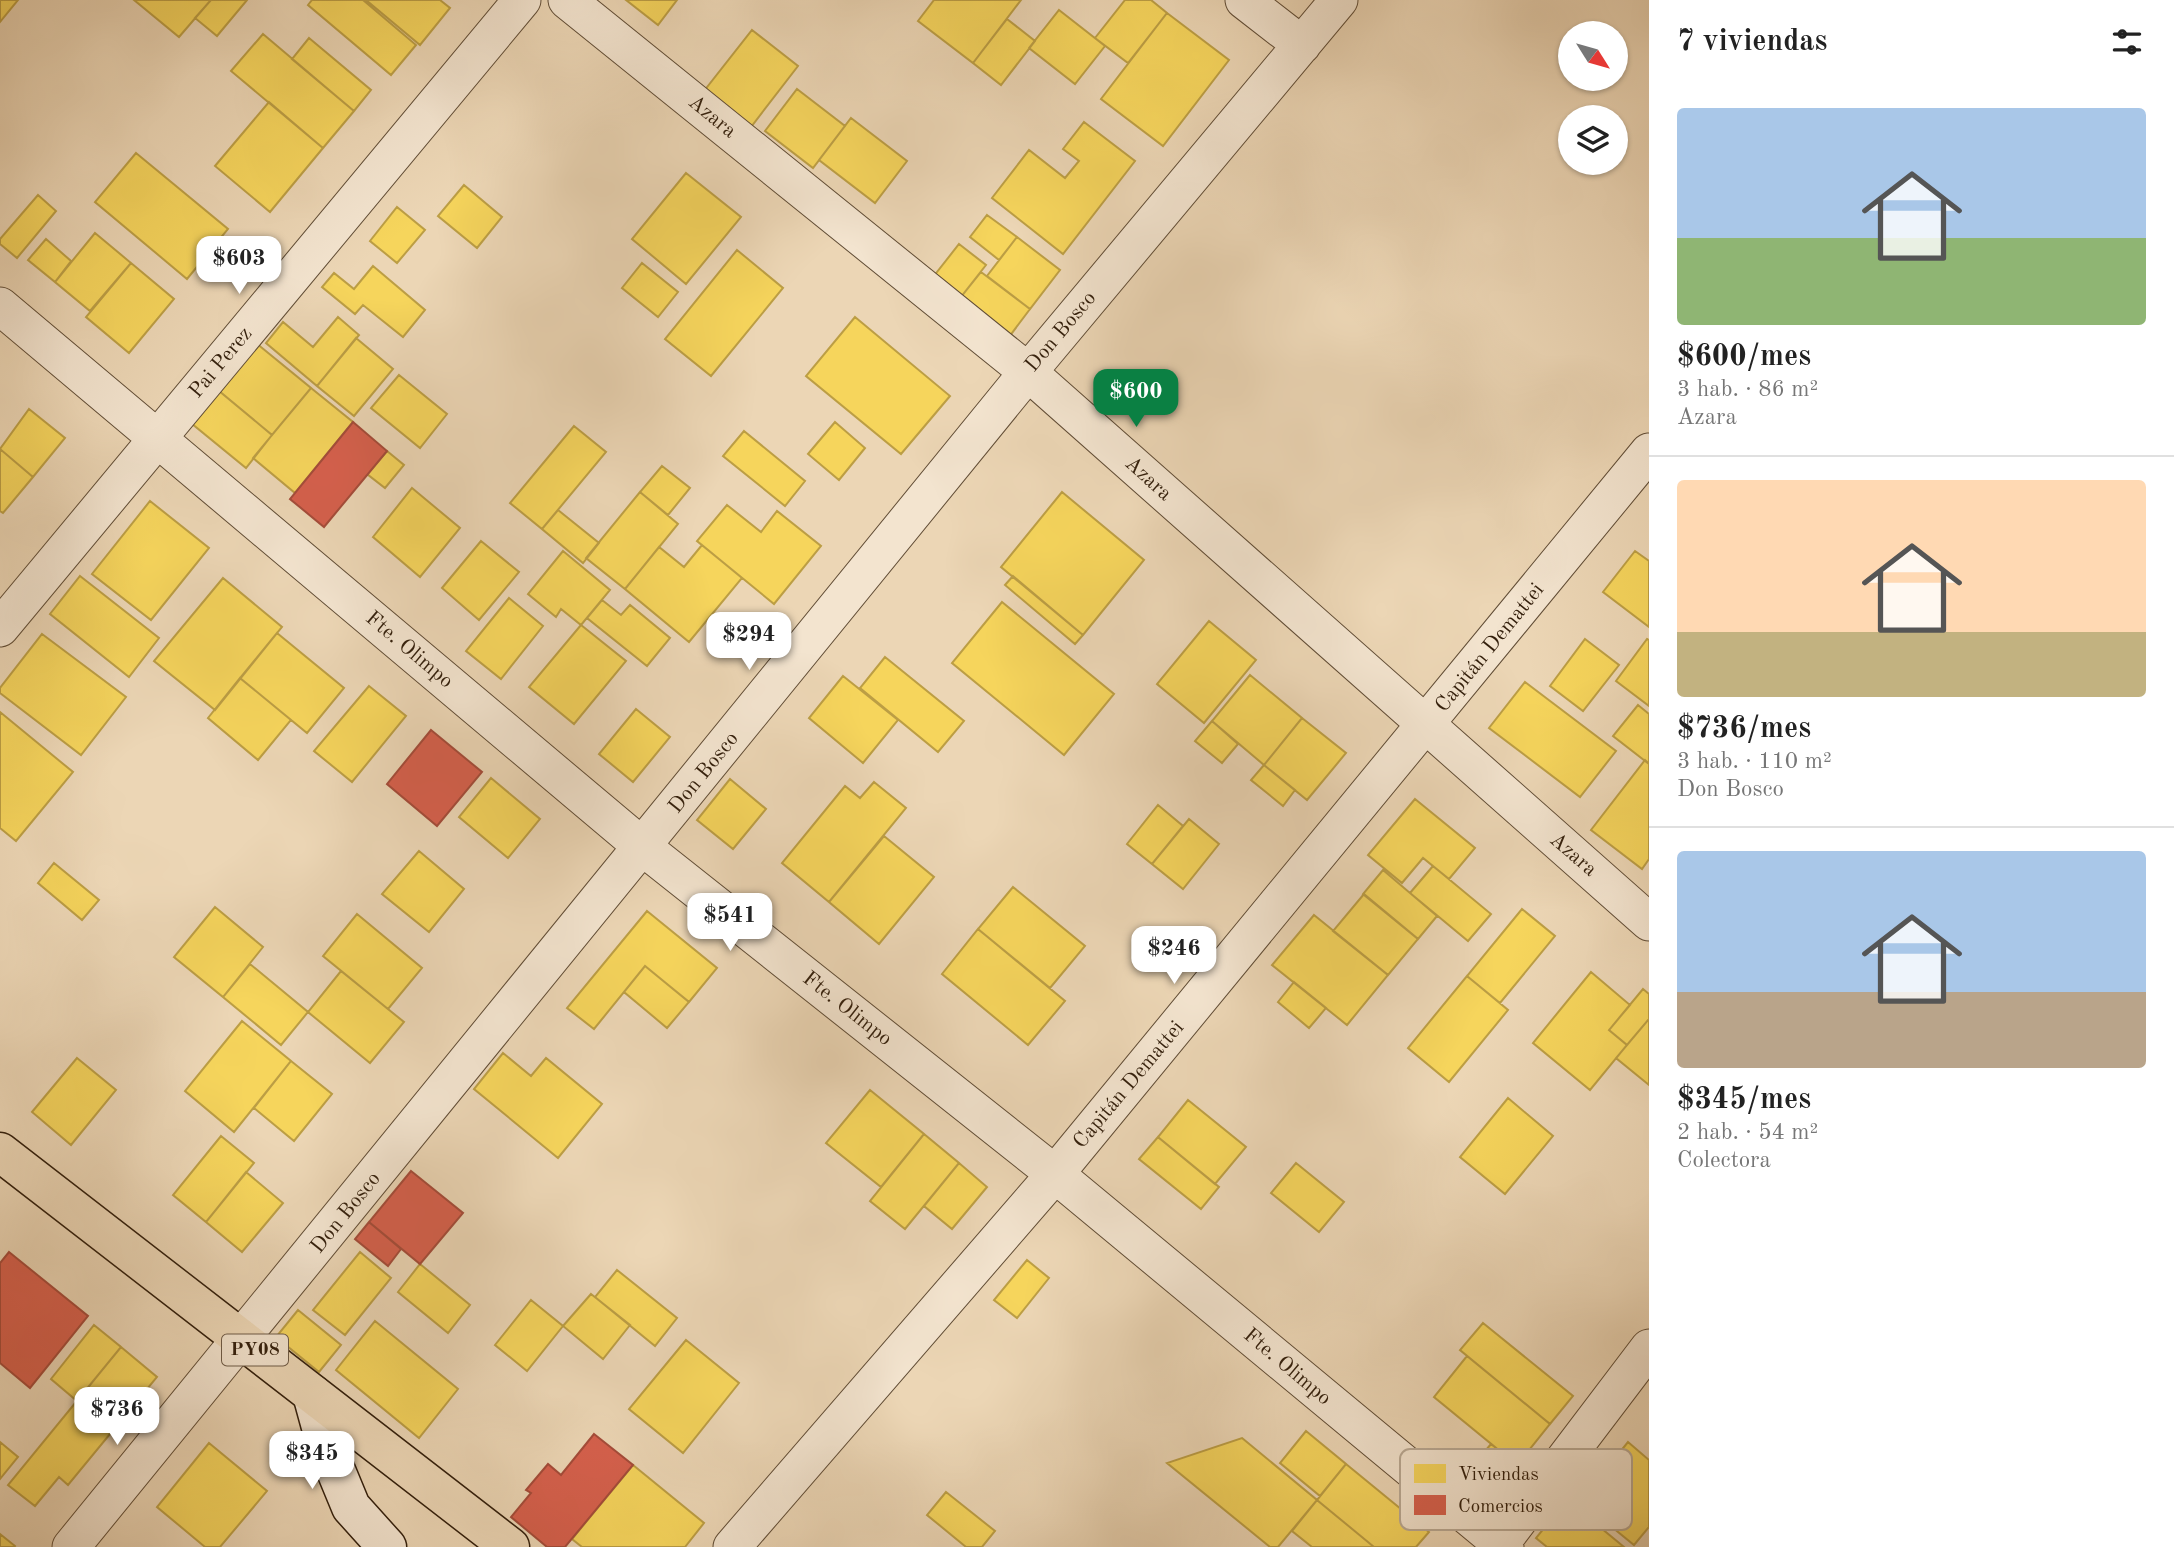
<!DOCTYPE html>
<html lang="es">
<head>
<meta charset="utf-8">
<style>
	:root { --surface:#fff; --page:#f2f2f2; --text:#222; --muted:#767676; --line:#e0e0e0; --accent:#0b8043 }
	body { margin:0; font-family:"Old Standard TT",serif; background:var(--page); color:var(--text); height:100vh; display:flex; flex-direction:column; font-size:26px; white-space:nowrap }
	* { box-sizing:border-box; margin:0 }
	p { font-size:23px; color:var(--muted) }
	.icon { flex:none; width:38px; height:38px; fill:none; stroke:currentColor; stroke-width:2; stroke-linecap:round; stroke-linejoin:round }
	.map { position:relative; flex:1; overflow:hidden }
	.details { display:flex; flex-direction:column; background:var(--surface); width:525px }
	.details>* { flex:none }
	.needle { width:46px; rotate:127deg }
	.controls { position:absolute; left:1558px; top:21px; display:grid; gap:14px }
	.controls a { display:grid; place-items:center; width:70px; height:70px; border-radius:50%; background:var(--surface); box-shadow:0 2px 5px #0004; font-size:35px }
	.price { position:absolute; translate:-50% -60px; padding:0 16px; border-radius:14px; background:#fff; color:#222; font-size:23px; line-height:46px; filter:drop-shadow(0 2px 4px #0008) }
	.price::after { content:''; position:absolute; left:50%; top:42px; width:21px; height:16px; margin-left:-10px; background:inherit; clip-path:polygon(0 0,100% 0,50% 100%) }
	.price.current { background:var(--accent); color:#fff }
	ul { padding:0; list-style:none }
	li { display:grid; align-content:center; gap:14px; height:371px; padding:0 28px }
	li+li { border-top:2px solid var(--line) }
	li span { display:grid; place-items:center; height:217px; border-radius:7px; color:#555 }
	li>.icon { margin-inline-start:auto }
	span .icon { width:126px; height:126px; fill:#fffc; stroke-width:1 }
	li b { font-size:30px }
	h2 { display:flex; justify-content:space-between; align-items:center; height:84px; padding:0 28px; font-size:30px }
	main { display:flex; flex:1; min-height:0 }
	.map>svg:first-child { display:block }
	.homes { fill:#f6d55c; stroke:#bc9e44; stroke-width:2 }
	.shops { fill:#d6604d; stroke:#a54c3a; stroke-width:2 }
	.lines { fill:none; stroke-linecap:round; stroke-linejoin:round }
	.minor-casing { stroke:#614d36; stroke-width:39 }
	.secondary-casing { stroke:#331f0c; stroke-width:41 }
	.trunk-casing { stroke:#331f0c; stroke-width:41 }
	.minor { stroke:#f3e4cf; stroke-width:37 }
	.secondary { stroke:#f3e4cf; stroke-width:38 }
	.trunk { stroke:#ecd6b5; stroke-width:38 }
	.labels { text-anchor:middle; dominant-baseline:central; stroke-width:7; stroke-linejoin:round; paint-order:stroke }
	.shield { fill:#f3e4cf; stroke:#6d5a46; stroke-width:2 }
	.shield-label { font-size:19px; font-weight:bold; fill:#331f0c }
	.street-label { font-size:21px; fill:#331f0c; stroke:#f3e4cf }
	.key { fill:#f3e4cf; stroke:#b9a994; stroke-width:2 }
	.key-label { font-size:19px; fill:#331f0c }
</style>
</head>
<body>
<main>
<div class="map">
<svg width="1649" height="1547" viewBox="0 0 1649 1547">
	<rect width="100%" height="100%" fill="#ecd6b5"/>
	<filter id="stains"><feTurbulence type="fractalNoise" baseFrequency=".00286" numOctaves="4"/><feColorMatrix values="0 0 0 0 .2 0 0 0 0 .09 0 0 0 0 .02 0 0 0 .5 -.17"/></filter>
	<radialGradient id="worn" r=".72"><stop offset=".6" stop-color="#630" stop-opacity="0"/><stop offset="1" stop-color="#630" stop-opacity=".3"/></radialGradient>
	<path class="homes" d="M0 0H18L0 22Z
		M134 0H209L210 1 179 37Z
		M247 0 217 36 195 18 211 0Z
		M312 0H363L416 45 391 75 308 5Z
		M366 0H440L450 8 420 45Z
		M626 0H677L658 25Z
		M934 0H1021L973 63 918 21Z
		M1125 0H1151L1167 13 1128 63 1095 38Z
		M1059 10 1105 46 1075 84 1029 48Z
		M1167 13 1229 60 1163 146 1101 99Z
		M1007 19 1035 41 1001 85 973 63Z
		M752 30 798 66 751 127 704 91Z
		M263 34 354 111 323 148 231 71Z
		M309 38 371 90 354 111 292 59Z
		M797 89 845 126 813 168 765 131Z
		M269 102 323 148 270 212 215 166Z
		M851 118 907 161 875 203 819 160Z
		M1084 122 1135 161 1063 254 992 198 1029 150 1065 178 1079 161 1063 149Z
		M136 153 228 229 187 279 95 202Z
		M686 173 741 217 686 284 632 239Z
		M464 185 502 217 477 248 438 216Z
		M38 195 56 211 17 258 0 244V239Z
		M397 207 425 230 397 263 370 241Z
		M987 215 1017 237 999 260 970 237Z
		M95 233 131 263 90 311 55 282Z
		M1017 237 1060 270 1030 309 987 276Z
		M46 239 71 261 55 282 28 260Z
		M959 244 986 265 953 307 926 286Z
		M737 250 783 288 711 376 665 339Z
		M131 263 174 299 129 353 86 317Z
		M642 263 678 292 658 317 622 288Z
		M373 266 425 310 403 337 363 305 355 314 322 287 334 273 354 289Z
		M981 272 1030 309 1003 345 953 307Z
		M338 317 359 335 317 386 266 343 283 322 313 347Z
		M855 317 950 396 901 454 806 376Z
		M356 338 393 369 354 416 317 386Z
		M256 343 311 388 272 435 218 390Z
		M399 375 447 414 420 448 371 408Z
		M311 388 353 422 295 493 253 458Z
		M218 390 272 435 246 468 191 423Z
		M29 409 65 438 33 477 0 449Z
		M835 422 865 448 839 480 808 454Z
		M574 426 606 452 542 529 510 503Z
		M744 431 805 481 785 506 723 456Z
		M0 449 33 477 3 513 0 511Z
		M387 451 404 465 385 488 367 474Z
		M662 466 690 488 668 515 640 492Z
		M412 488 460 528 420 577 373 537Z
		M640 492 678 524 625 589 586 558Z
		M1062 492 1144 560 1083 635 1001 567Z
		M150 501 209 548 151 620 92 574Z
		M727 505 761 532 777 511 821 546 774 604 697 541Z
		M558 510 599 543 583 563 542 529Z
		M481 541 519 572 479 620 442 588Z
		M702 545 742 578 689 642 625 589 659 547 684 567Z
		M563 551 610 590 581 625 561 609 556 617 528 594Z
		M1635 551 1649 561V627L1603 592Z
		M80 576 159 638 129 677 50 614Z
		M1013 576 1083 635 1075 644 1005 585Z
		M223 578 282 627 215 710 154 661Z
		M509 598 543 626 501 679 466 651Z
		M602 600 621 615 630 605 670 638 647 666 587 618Z
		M1002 602 1114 694 1064 755 952 663Z
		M1209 621 1256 660 1204 723 1157 684Z
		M581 625 626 661 574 724 529 687Z
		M277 633 344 688 307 733 240 678Z
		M42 634 126 697 81 755 0 693V688Z
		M1585 639 1619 665 1583 711 1550 686Z
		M1647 639 1649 640V706L1616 681Z
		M885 657 964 721 938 752 860 688Z
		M1250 675 1302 718 1264 765 1212 721Z
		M843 676 898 720 863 763 809 718Z
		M240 678 291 720 258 760 208 718Z
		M1525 682 1616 751 1580 797 1489 728Z
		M369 686 406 716 352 782 314 751Z
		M1638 705 1649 714V764L1613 736Z
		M636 709 670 737 633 782 599 754Z
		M0 712 73 772 16 841 0 828Z
		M1302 718 1346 753 1307 800 1264 765Z
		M1212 721 1238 744 1222 763 1195 741Z
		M1645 760 1649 764V859L1642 869 1591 830Z
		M1264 765 1295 790 1283 806 1251 780Z
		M491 778 540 819 508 858 459 817Z
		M730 779 766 809 733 849 697 820Z
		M874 782 906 808 829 902 782 863 845 786 860 798Z
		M1415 799 1475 848 1449 879 1423 858 1402 883 1368 855Z
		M1158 805 1183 826 1152 864 1127 844Z
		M1189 819 1219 844 1183 889 1152 864Z
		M884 836 934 877 879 944 829 902Z
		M419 851 464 889 429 932 382 894Z
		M54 863 99 900 82 920 38 883Z
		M1433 866 1491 914 1468 941 1410 893Z
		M1383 870 1437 916 1418 939 1363 894Z
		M1013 887 1085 946 1050 988 978 929Z
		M1364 894 1418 939 1388 975 1333 931Z
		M215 907 263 947 223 997 174 957Z
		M1522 909 1555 936 1500 1003 1467 976Z
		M647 911 717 968 689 1002 645 966 594 1029 567 1008Z
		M357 914 422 968 388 1009 323 956Z
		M1314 915 1388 975 1347 1025 1272 965Z
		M978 929 1065 1001 1028 1045 942 974Z
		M250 964 308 1012 281 1045 223 997Z
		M645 966 689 1002 667 1028 624 992Z
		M341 971 404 1022 370 1063 308 1012Z
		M1591 972 1630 1005 1609 1030 1627 1045 1590 1090 1533 1043Z
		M1467 976 1508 1010 1449 1082 1408 1048Z
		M1294 982 1326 1008 1309 1028 1278 1002Z
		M1643 989 1649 994V1019L1627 1045 1609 1030Z
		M1649 1019V1085L1616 1058Z
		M242 1021 291 1061 234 1132 185 1091Z
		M503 1053 531 1076 546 1058 602 1104 558 1158 474 1089Z
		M77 1058 116 1090 71 1145 32 1112Z
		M291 1061 332 1094 294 1141 254 1108Z
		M870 1090 924 1134 881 1187 826 1143Z
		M1508 1098 1553 1136 1505 1194 1460 1157Z
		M1188 1100 1246 1147 1215 1184 1158 1137Z
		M924 1134 959 1163 905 1229 870 1201Z
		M221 1136 254 1163 206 1222 173 1195Z
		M1158 1137 1219 1187 1201 1209 1139 1159Z
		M959 1163 987 1187 952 1229 924 1206Z
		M1296 1163 1344 1202 1319 1232 1271 1193Z
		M246 1172 283 1203 242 1252 206 1222Z
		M360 1252 391 1278 345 1335 313 1310Z
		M1027 1260 1049 1278 1017 1318 994 1300Z
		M420 1264 470 1305 448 1333 398 1292Z
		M617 1270 677 1318 655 1346 595 1297Z
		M591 1294 630 1325 603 1359 563 1326Z
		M531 1300 563 1326 527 1371 495 1345Z
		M298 1310 341 1345 319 1372 276 1337Z
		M375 1321 458 1389 419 1438 336 1370Z
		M1483 1323 1573 1396 1550 1424 1460 1350Z
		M94 1325 121 1347 77 1401 51 1379Z
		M686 1340 739 1383 683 1453 629 1409Z
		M121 1347 157 1377 68 1485 59 1477 35 1506 8 1485Z
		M1467 1356 1550 1424 1517 1465 1434 1397Z
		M1306 1431 1346 1464 1320 1496 1280 1463Z
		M1242 1438 1317 1500 1278 1547H1270L1167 1463Z
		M0 1442 18 1457 0 1479Z
		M1628 1442 1649 1460V1527L1634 1545 1580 1501Z
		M209 1443 267 1491 220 1547H205L157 1507Z
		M1491 1444 1517 1465 1487 1501 1461 1480Z
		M1346 1464 1429 1532 1416 1547H1374L1317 1500Z
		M633 1465 704 1523 685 1547H582L572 1539Z
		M946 1492 995 1531 982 1547H966L927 1515Z
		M1317 1500 1374 1547H1312L1292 1531Z
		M1567 1500 1624 1547H1547L1536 1538Z
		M0 1534 15 1546 14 1547H0Z"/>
	<path class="shops" d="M353 422 387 451 324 527 290 499Z
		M431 730 482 772 437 826 387 784Z
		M411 1171 463 1213 420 1264 369 1222Z
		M369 1222 401 1249 388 1266 355 1239Z
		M9 1252 88 1316 30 1388 0 1363V1263Z
		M594 1434 633 1465 565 1547H547L511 1517 531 1493 526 1490 548 1464 561 1475Z"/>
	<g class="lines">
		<g class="minor-casing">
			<path id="minor" d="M567 0 1028 372 1649 922
				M1244 0 1302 45
				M0 306 644 848 1055 1174 1505 1547
				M0 628 522 0
				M71 1547 1028 372 1339 0
				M732 1547 1055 1174 1649 452
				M1498 1547 1649 1348"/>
		</g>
		<g class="secondary-casing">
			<path id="secondary" d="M312 1394 327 1449 351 1507 387 1547"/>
		</g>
		<g class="trunk-casing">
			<path id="trunk" d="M0 1152 510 1547"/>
		</g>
		<use href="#minor" class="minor"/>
		<use href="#secondary" class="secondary"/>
		<use href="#trunk" class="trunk"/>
	</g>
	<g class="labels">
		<rect class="shield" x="222" y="1334.5" width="66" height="31" rx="5"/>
		<g class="shield-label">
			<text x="255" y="1350">PY08</text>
		</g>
		<g class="street-label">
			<text transform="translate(712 117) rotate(39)">Azara</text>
			<text transform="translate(1061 332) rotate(-50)">Don Bosco</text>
			<text transform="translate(221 363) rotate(-50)">Pai Perez</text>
			<text transform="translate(1148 479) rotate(42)">Azara</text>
			<text transform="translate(1490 648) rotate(-51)">Capitán Demattei</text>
			<text transform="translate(409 650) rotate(40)">Fte. Olimpo</text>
			<text transform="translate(704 773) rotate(-51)">Don Bosco</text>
			<text transform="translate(1573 855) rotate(41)">Azara</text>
			<text transform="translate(847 1009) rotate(38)">Fte. Olimpo</text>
			<text transform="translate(1129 1085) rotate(-50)">Capitán Demattei</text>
			<text transform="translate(346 1213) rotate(-51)">Don Bosco</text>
			<text transform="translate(1287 1367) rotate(40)">Fte. Olimpo</text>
		</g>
	</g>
	<rect x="1400" y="1449" width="232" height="81" rx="10" class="key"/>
	<rect x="1414" y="1464" width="32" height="19" fill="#f6d55c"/>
	<rect x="1414" y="1495" width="32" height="20" fill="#d6604d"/>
	<g class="key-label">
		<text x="1458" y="1480">Viviendas</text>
		<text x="1458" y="1512">Comercios</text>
	</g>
	<rect width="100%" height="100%" filter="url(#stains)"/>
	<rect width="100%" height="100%" fill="url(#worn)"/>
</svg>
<div class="controls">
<a><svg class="needle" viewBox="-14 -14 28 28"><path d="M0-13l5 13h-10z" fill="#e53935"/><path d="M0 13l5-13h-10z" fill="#767676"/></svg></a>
<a><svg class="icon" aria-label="layers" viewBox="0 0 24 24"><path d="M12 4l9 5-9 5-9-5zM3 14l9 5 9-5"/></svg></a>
</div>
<b class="price" style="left:239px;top:296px">$603</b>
<b class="price current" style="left:1136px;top:429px">$600</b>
<b class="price" style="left:749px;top:672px">$294</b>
<b class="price" style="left:730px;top:953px">$541</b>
<b class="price" style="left:1174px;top:986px">$246</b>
<b class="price" style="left:117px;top:1447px">$736</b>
<b class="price" style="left:312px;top:1491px">$345</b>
</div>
<section class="details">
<h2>7 viviendas<svg class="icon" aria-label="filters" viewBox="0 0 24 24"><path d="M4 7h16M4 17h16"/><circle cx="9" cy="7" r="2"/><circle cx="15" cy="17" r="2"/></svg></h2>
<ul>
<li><span style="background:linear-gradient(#a9c7e8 60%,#8fb573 0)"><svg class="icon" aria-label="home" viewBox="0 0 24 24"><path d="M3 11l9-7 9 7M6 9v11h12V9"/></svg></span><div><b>$600/mes</b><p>3 hab. · 86 m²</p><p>Azara</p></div></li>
<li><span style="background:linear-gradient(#ffd9b3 70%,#c2b280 0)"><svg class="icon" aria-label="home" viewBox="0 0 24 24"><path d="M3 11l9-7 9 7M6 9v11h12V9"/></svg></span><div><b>$736/mes</b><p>3 hab. · 110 m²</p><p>Don Bosco</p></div></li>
<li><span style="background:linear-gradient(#a9c7e8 65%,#b9a48a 0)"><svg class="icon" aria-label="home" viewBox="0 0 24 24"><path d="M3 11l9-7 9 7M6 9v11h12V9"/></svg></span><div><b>$345/mes</b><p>2 hab. · 54 m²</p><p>Colectora</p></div></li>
</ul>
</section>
</main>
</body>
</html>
